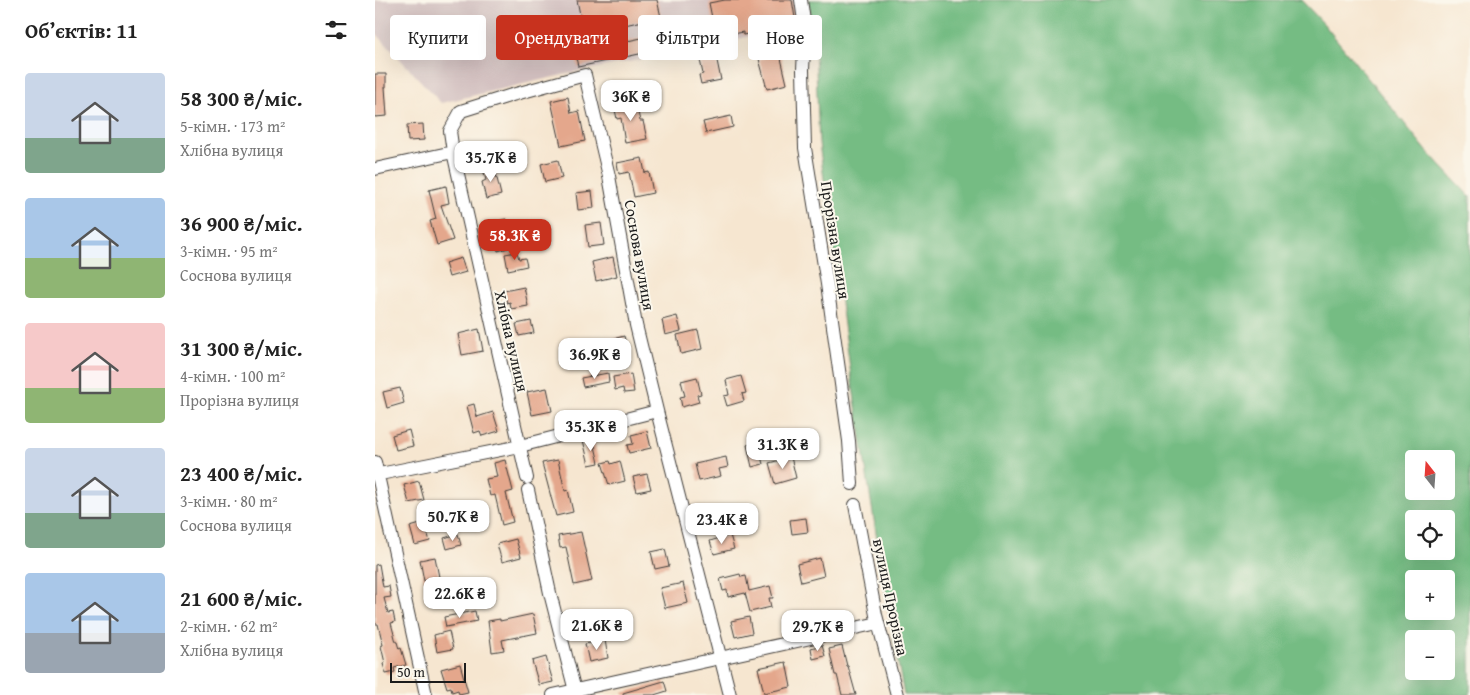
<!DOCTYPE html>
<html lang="uk">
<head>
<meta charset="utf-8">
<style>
	:root { --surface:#fff; --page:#f2f2f2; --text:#222; --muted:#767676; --accent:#c8321e }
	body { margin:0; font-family:"Gentium Book Plus",serif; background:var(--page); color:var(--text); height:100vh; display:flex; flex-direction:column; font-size:19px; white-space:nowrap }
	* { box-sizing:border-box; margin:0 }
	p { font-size:16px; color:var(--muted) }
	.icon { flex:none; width:28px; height:28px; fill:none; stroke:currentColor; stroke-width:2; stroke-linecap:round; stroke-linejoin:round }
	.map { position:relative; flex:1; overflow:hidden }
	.sheet { display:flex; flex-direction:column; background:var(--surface); width:375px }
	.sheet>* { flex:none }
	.banner { position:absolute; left:15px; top:15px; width:475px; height:45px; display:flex; gap:10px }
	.needle { width:32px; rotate:343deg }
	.fabs { position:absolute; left:1030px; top:450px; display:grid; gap:10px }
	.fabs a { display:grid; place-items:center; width:50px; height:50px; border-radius:5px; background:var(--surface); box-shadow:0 5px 20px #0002; font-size:25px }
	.scale { position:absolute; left:15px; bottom:12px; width:76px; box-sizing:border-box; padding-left:5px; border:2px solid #1c1c1c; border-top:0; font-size:14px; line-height:18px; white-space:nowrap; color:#1c1c1c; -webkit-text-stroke:4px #fbf7ec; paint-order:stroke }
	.price { position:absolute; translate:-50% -42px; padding:0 11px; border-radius:10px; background:#fff; color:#222; font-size:16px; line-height:32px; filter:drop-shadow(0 1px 2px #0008) }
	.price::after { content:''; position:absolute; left:50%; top:30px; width:15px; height:11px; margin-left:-8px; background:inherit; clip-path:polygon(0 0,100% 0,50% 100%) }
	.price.active { background:var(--accent); color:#fff }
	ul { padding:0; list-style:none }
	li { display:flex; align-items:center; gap:15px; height:125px; padding:0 25px }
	li span { display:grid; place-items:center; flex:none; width:140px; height:100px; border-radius:5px; color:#555 }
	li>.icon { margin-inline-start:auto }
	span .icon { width:60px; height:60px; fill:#fffc; stroke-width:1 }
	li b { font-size:21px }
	h2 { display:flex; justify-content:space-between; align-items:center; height:60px; padding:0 25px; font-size:21px }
	.chip { padding:0 18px; border-radius:5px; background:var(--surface); box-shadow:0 5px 20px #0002; font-size:18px; line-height:45px }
	.chip.active { background:var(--accent); color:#fff }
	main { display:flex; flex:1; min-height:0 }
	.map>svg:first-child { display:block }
	.industrial { fill:#d2bfbf }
	.forest { fill:#74bc83; stroke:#486c50; fill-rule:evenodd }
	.building { fill:#e4a78c }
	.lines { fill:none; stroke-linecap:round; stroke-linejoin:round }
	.minor-casing { stroke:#3d3a37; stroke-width:14 }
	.minor { stroke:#fff; stroke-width:12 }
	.labels { text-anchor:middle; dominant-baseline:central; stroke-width:4; stroke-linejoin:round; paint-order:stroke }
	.street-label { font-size:16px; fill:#1c1c1c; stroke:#fbf7ec }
</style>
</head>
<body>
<main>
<section class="sheet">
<h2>Об’єктів: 11<svg class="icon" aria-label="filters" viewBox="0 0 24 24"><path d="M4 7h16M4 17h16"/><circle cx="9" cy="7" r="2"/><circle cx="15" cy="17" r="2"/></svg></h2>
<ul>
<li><span style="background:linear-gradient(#c9d6e8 65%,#7fa58c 0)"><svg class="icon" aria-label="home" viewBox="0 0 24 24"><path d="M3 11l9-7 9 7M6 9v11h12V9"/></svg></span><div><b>58 300 ₴/міс.</b><p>5-кімн. · 173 m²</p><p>Хлібна вулиця</p></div></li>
<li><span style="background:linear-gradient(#a9c7e8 60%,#8fb573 0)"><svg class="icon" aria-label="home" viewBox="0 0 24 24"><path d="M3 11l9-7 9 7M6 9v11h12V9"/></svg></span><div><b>36 900 ₴/міс.</b><p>3-кімн. · 95 m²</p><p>Соснова вулиця</p></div></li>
<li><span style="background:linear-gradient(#f6c9c9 65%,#8fb573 0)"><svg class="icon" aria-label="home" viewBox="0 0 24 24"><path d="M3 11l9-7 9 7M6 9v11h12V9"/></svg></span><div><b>31 300 ₴/міс.</b><p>4-кімн. · 100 m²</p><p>Прорізна вулиця</p></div></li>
<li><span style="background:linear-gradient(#c9d6e8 65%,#7fa58c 0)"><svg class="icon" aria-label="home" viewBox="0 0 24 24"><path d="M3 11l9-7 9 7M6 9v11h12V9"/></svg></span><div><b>23 400 ₴/міс.</b><p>3-кімн. · 80 m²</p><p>Соснова вулиця</p></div></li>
<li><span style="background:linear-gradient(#a9c7e8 60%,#9aa5b1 0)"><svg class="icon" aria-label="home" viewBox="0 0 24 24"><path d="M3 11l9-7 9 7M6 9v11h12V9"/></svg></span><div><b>21 600 ₴/міс.</b><p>2-кімн. · 62 m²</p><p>Хлібна вулиця</p></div></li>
</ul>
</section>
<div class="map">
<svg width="1095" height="695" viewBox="0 0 1095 695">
	<rect width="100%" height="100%" fill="#fbf7ec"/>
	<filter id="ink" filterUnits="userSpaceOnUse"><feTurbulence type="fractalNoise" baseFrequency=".02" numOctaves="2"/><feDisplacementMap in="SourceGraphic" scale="10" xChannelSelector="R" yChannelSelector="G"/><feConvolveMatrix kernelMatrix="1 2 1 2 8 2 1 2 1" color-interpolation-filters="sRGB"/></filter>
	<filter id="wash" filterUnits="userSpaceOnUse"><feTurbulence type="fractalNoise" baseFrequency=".0096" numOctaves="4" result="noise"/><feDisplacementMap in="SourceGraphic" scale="20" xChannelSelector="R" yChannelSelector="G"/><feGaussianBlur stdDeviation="1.12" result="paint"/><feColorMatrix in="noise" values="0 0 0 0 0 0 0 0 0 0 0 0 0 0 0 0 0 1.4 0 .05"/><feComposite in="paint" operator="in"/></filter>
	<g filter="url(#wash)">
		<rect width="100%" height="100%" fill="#f6e6d0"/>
		<path class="industrial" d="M0 0H421L424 25 306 52 200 72 66 103 0 32Z"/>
		<path class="forest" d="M433 0H926L948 23 1051 150 1095 197V695H529L515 620 476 375 444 143 441 69 437 22ZM1039 459H1071V491H1039ZM1039 519H1071V551H1039ZM1039 579H1071V611H1039ZM1039 639H1071V671H1039Z"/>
		<g id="blocks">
			<path class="building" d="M202 0H282L286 17 209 34Z
				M350 0H417L421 24 368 35V32L203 67 200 52 338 23 334 3Z
				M405 54 412 84 392 89 384 59Z
				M341 56 346 80 326 84 324 75 328 74 325 60Z
				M0 74H11V87H10L12 116 0 117Z
				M193 97 196 113 204 111 210 141 186 146 176 101Z
				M260 100 265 121H268L272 139 250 143 246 118 242 119 239 105Z
				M356 116 358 127 331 133 328 122Z
				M48 124 49 140 33 141 32 125Z
				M267 158 270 173 274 172 278 193 259 197 254 172 244 174 242 163Z
				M183 160 187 178 170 182 166 164Z
				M119 166 126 195 111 199 107 182 111 180 108 169Z
				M71 186 74 203 66 205 78 240 62 245 55 221 61 219 54 190Z
				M217 191 219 208 203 210 201 193Z
				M131 219 135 234 130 236 133 248 123 251 116 223Z
				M226 223 229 245 213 247 210 225Z
				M142 252 144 259 150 258 152 266 133 270 130 254Z
				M238 257 242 276 221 281 217 262Z
				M86 258 91 272 74 277 70 263Z
				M149 287 153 306 136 309 135 302 132 303 129 291Z
				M302 316 306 331 290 335 287 320Z
				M156 321 159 333 144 336 141 324Z
				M104 329 108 351 87 355 83 334Z
				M323 330 327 349 306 354 302 335Z
				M249 336 253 352 234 357 230 341Z
				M233 373 234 382 208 387 206 378Z
				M256 374 259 392 249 393 248 388 240 390 238 377Z
				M366 376 371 393 367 394 369 401 352 406 349 396 354 395 351 380Z
				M322 377 326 394 322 395 324 402 307 407 305 397 310 396 306 381Z
				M25 388 29 403 12 408 8 392Z
				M172 388 177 411 157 415 152 392Z
				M99 404 102 417 118 412 124 431 107 436 105 431 99 433 92 406Z
				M34 430 38 446 21 450 17 435Z
				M272 431 276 448 254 453 252 445 258 444 256 435Z
				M218 438 224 463 214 465 208 440Z
				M382 442 388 464 377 467 372 445Z
				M351 457 353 467 344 469 346 476 324 481 320 464Z
				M416 457 421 478 400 484 394 463Z
				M130 460 138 491 131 493 138 522 127 525 120 495 115 496 111 479 122 477 119 463Z
				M183 460 190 491 193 490 198 512 181 516 167 463Z
				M235 461 236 464 245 461 250 481 234 485 227 463Z
				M272 474 276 489 262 492 258 477Z
				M44 481 49 500 34 503 29 485Z
				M431 518 433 532 417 534 415 520Z
				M49 523 55 541 40 545 35 527Z
				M206 532 217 581 199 585 191 547 185 548 183 536Z
				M83 534 86 545 72 549 69 538Z
				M355 535 359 549 339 554 335 541Z
				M141 539 146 557 127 562 122 544Z
				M290 549 294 566 280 569 276 552Z
				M60 557 64 577 49 581 45 560Z
				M445 558 449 576 426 582 422 564Z
				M4 564 8 587 14 586 16 597 9 598 13 613 18 612 20 622 16 623 21 642H22L24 649 26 648 31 665 19 668 20 672 11 674 8 664 10 663 6 646 8 645 3 624H0V565Z
				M365 574 366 577 371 576 374 591 395 586 398 598H394L396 607 375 612 370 593 353 597 352 590 348 591 345 579Z
				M308 583 313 603 290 608 285 588Z
				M100 611 102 621 71 627 69 617Z
				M158 614 162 633 127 640 129 650 117 652 113 621 125 619V621Z
				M374 617 377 633 360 637 356 621Z
				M74 631 78 649 62 652 59 635Z
				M230 640 233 658 214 662 210 644Z
				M447 645 450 656 438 659 436 648Z
				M467 646 472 666H473L481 695H467L462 675H460L454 649Z
				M171 657 178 682 164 685 157 661Z
				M411 662 416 687 389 693 383 668Z
				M85 664 93 692 84 694 83 690 77 692 76 687 72 688 66 669Z
				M289 681 292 691 279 695H248V693Z"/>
		</g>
	</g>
	<g filter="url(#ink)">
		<use href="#blocks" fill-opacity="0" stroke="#3d3a37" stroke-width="1"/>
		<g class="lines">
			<g class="minor-casing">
				<path id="minor" d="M426 0 430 28 428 70 430 148 452 284 474 441 477 484
					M0 169 78 152
					M0 462 51 695
					M0 475 145 446 282 411
					M152 478 78 152 75 131 86 111 137 95 210 75 234 176 261 325 282 411 355 695
					M153 490 175 593 201 695
					M480 505 501 615 522 695
					M178 695 503 623"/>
			</g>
			<use href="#minor" class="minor"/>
		</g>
	</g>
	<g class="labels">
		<g class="street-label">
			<text transform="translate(461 240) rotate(81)">Прорізна вулиця</text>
			<text transform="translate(265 255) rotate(80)">Соснова вулиця</text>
			<text transform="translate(137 341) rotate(77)">Хлібна вулиця</text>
			<text transform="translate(516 597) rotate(78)">вулиця Прорізна</text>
		</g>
	</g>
</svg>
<div class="fabs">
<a><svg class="needle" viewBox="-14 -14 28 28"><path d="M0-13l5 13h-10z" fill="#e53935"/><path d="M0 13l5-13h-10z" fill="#767676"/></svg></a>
<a><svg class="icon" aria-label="locate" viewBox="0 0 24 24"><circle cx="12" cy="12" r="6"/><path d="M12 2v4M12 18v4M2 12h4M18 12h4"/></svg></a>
<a>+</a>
<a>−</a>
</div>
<div class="scale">50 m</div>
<b class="price" style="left:256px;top:122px">36K ₴</b>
<b class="price" style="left:116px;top:183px">35.7K ₴</b>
<b class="price active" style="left:140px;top:261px">58.3K ₴</b>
<b class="price" style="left:220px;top:380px">36.9K ₴</b>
<b class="price" style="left:216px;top:452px">35.3K ₴</b>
<b class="price" style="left:408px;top:470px">31.3K ₴</b>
<b class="price" style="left:78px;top:542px">50.7K ₴</b>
<b class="price" style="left:347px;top:545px">23.4K ₴</b>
<b class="price" style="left:85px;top:619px">22.6K ₴</b>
<b class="price" style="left:222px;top:651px">21.6K ₴</b>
<b class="price" style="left:443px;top:652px">29.7K ₴</b>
<div class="banner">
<a class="chip">Купити</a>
<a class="chip active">Орендувати</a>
<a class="chip">Фільтри</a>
<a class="chip">Нове</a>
</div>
</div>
</main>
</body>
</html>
